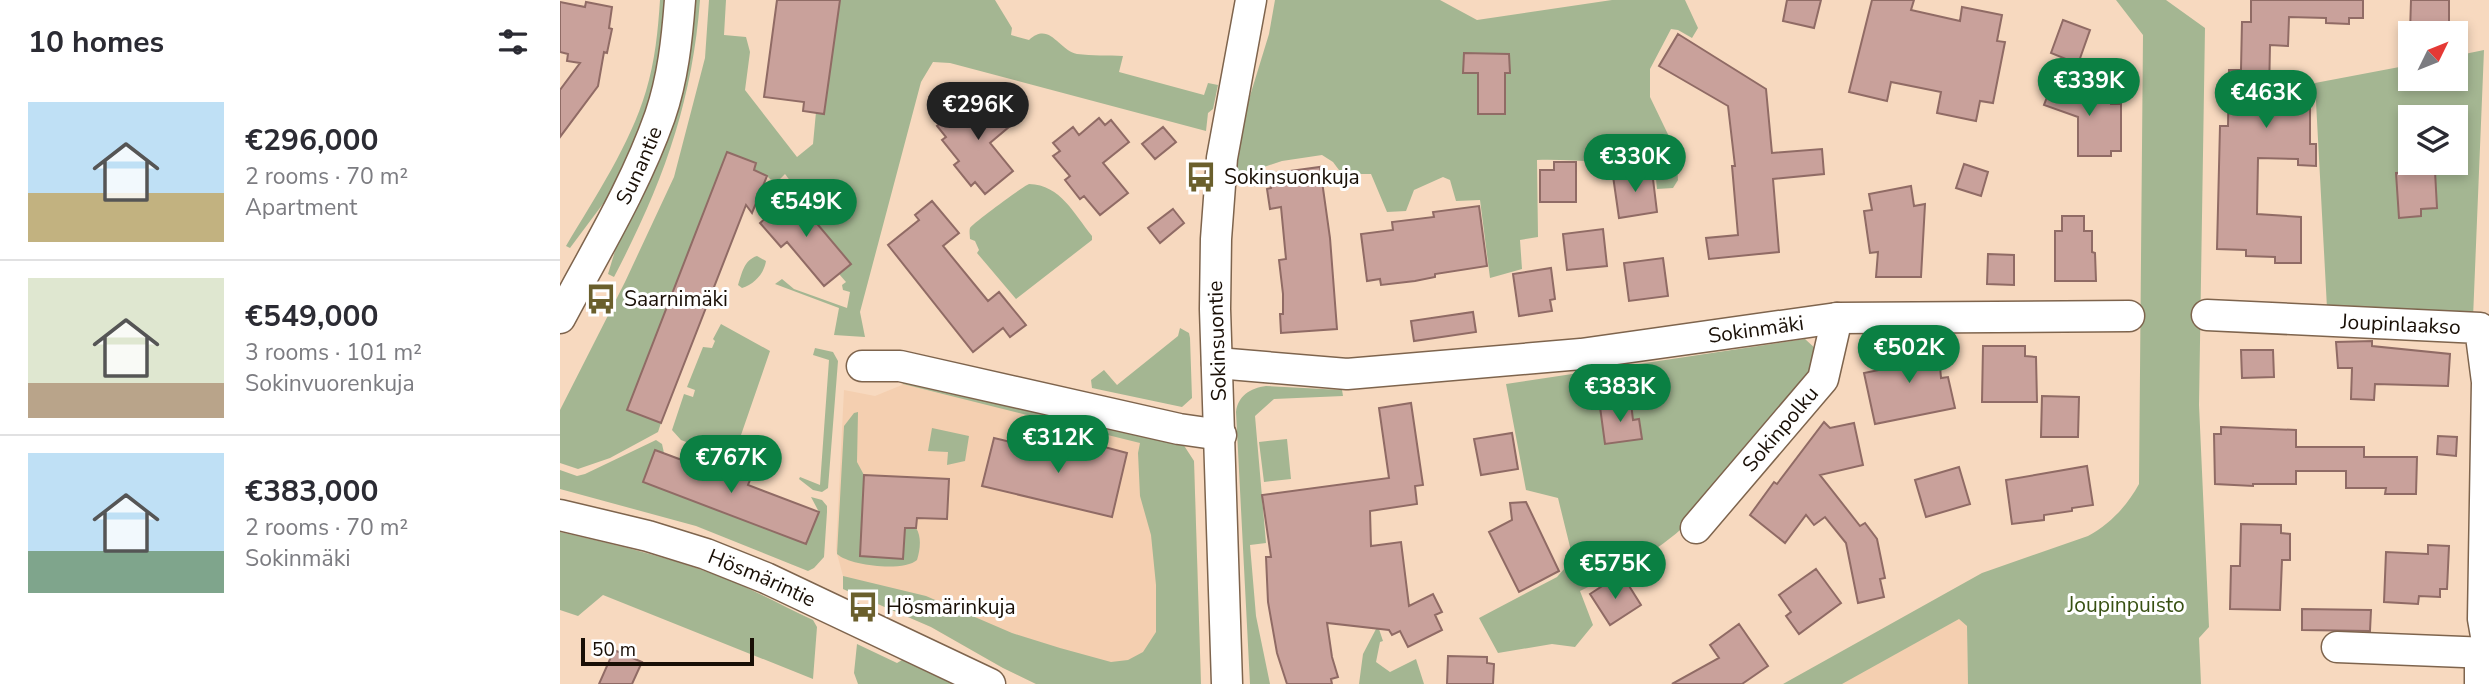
<!DOCTYPE html>
<html lang="en">
<head>
<meta charset="utf-8">
<style>
	:root { --surface:#fff; --page:#f2f2f3; --text:#2b2b33; --muted:#7c7c81; --line:#e1e1e2; --accent:#0b8043 }
	body { margin:0; font-family:"Nunito Sans",sans-serif; background:var(--page); color:var(--text); height:100vh; display:flex; flex-direction:column; font-size:26px; white-space:nowrap }
	* { box-sizing:border-box; margin:0 }
	p { font-size:23px; color:var(--muted) }
	.icon { flex:none; width:38px; height:38px; fill:none; stroke:currentColor; stroke-width:2; stroke-linecap:round; stroke-linejoin:round }
	.map { position:relative; flex:1; overflow:hidden }
	.drawer { display:flex; flex-direction:column; background:var(--surface); width:560px }
	.drawer>* { flex:none }
	.needle { width:46px; rotate:47deg }
	.controls { position:absolute; left:1838px; top:21px; display:grid; gap:14px }
	.controls a { display:grid; place-items:center; width:70px; height:70px; border-radius:0px; background:var(--surface); box-shadow:0 4px 10px #0003; font-size:35px }
	.scale { position:absolute; left:21px; bottom:18px; width:173px; box-sizing:border-box; padding-left:7px; border:4px solid #190f06; border-top:0; font-size:19px; line-height:24px; white-space:nowrap; color:#190f06; -webkit-text-stroke:5px #fff; paint-order:stroke }
	.price { position:absolute; translate:-50% -60px; padding:0 16px; border-radius:24px; background:var(--accent); color:#fff; font-size:23px; line-height:46px; filter:drop-shadow(0 2px 4px #0008) }
	.price::after { content:''; position:absolute; left:50%; top:42px; width:21px; height:16px; margin-left:-10px; background:inherit; clip-path:polygon(0 0,100% 0,50% 100%) }
	.price.active { background:#222; color:#fff }
	ul { padding:0; list-style:none }
	li { display:flex; align-items:center; gap:21px; height:175px; padding:0 28px }
	li+li { border-top:2px solid var(--line) }
	li span { display:grid; place-items:center; flex:none; width:196px; height:140px; border-radius:0px; color:#555 }
	li>.icon { margin-inline-start:auto }
	span .icon { width:84px; height:84px; fill:#fffc; stroke-width:1 }
	li b { font-size:30px }
	h2 { display:flex; justify-content:space-between; align-items:center; height:84px; padding:0 28px; font-size:30px }
	main { display:flex; flex:1; min-height:0 }
	.map>svg:first-child { display:block }
	.built { fill:#f4cfb0 }
	.green { fill:#a4b692; fill-rule:evenodd }
	.building { fill:#c9a19b; stroke:#906b65; stroke-width:2 }
	.lines { fill:none; stroke-linecap:round; stroke-linejoin:round }
	.minor-casing { stroke:#7e644d; stroke-width:33 }
	.minor { stroke:#fff; stroke-width:30 }
	.labels { text-anchor:middle; dominant-baseline:central; stroke-width:6; stroke-linejoin:round; paint-order:stroke }
	.street-label { font-size:21px; fill:#190f06; stroke:#fff }
	.poi-label { font-size:21px; fill:#190f06; stroke:#fff; text-anchor:start }
	.park-label { font-size:21px; fill:#375012; stroke:#fff }
</style>
</head>
<body>
<main>
<section class="drawer">
<h2>10 homes<svg class="icon" aria-label="filters" viewBox="0 0 24 24"><path d="M4 7h16M4 17h16"/><circle cx="9" cy="7" r="2"/><circle cx="15" cy="17" r="2"/></svg></h2>
<ul>
<li><span style="background:linear-gradient(#bfe0f5 65%,#c2b280 0)"><svg class="icon" aria-label="home" viewBox="0 0 24 24"><path d="M3 11l9-7 9 7M6 9v11h12V9"/></svg></span><div><b>€296,000</b><p>2 rooms · 70 m²</p><p>Apartment</p></div></li>
<li><span style="background:linear-gradient(#dfe7d0 75%,#b9a48a 0)"><svg class="icon" aria-label="home" viewBox="0 0 24 24"><path d="M3 11l9-7 9 7M6 9v11h12V9"/></svg></span><div><b>€549,000</b><p>3 rooms · 101 m²</p><p>Sokinvuorenkuja</p></div></li>
<li><span style="background:linear-gradient(#bfe0f5 70%,#7fa58c 0)"><svg class="icon" aria-label="home" viewBox="0 0 24 24"><path d="M3 11l9-7 9 7M6 9v11h12V9"/></svg></span><div><b>€383,000</b><p>2 rooms · 70 m²</p><p>Sokinmäki</p></div></li>
</ul>
</section>
<div class="map">
<svg width="1929" height="684" viewBox="0 0 1929 684">
	<rect width="100%" height="100%" fill="#f7d9bf"/>
	<path class="built" d="M341 382 623 444 634 461 641 684H476L443 668 371 627 283 589V576L276 550 284 390 315 396 342 385Z
		M1400 600 1407 625 1408 684H1245Z"/>
	<path class="green" d="M100 0H109L91 109 51 193 10 248 6 246C35 197 70 145 86 91 95 61 98 31 100 0Z
		M131 0H140C132 105 102 185 54 277L48 274Z
		M149 0H166L164 35 186 37 190 52 185 90 237 157 253 144 256 112 264 113 280 0H435L452 28 451 35 469 40C490 21 498 50 517 54 532 56 548 55 563 56L559 72 644 95 648 83 658 85 653 109 648 113 646 131 390 63 373 62 361 82 300 312 305 337 274 335 279 308 215 284 222 279 234 289 287 308 290 292 283 290 282 285 286 282 279 274 291 264 253 219 255 216 236 193 224 189 231 182 225 174 215 184 207 176 194 170 196 163 167 152 67 410 101 423 98 432 50 458 18 469 0 463V410L65 282 114 177 145 58Z
		M715 0H880L917 20 1052 0H1125L1138 28 1132 38 1118 30 1111 29 1090 69V97L1116 151 1118 180 1113 188 1097 189 1095 169 1090 164C1052 164 1015 159 977 160L978 237 960 240 962 269 930 278 920 200 896 201 890 180 883 177 854 190 846 211 827 212 811 174H782L773 162 762 155 722 161 701 168 683 180 675 177 686 109 709 34Z
		M1556 0H1606L1645 28 1639 405 1649 627 1639 638 1641 684H1408L1407 626 1399 619 1282 684H1223L1422 573 1528 536C1550 524 1567 506 1579 484L1583 35Z
		M1924 50 1913 318 1767 308 1755 83 1850 65V79H1895V56ZM1850 117H1895V163H1850Z
		M469 184C501 185 514 214 532 236V240L456 299 417 253 419 250 415 241 410 239C410 236 409 231 410 228 412 224 462 187 469 184Z
		M197 256 206 261C204 274 194 284 182 288L178 285C182 273 184 260 197 256Z
		M161 324 210 351 181 435 196 443 191 456 179 462 121 440 112 430 124 394 133 397 135 390 127 387 143 347 152 348 155 341 153 339Z
		M620 328 629 333 630 338 632 398 622 407 532 388 531 380 544 370 557 385 618 336Z
		M1245 339 1257 350 1255 371 1128 523C1096 553 1060 572 1020 591L1033 625 1015 647 992 644 938 653 919 618 997 577 1013 559 998 498 966 490 946 384Z
		M255 348 273 352 278 361 268 488 262 492 253 490 239 479 240 477 260 485 269 360 253 355Z
		M342 380 623 444 634 461 641 684H476L443 668 371 627 283 589V576L366 596 452 633 500 648 551 662 568 660 583 652 596 632V585L591 535 580 496 578 453 580 443 343 384Z
		M706 386 782 390 783 396 714 399 695 416 706 543 690 545 696 616 710 684H690L676 412C678 396 690 388 706 386Z
		M298 412 297 462 304 475 300 556 343 559 345 528H356C362 537 360 550 357 560 344 572 290 566 277 554L284 426 294 413Z
		M372 428 409 436 405 461 387 465 388 452 368 451Z
		M727 439 731 479 704 482 699 442Z
		M96 440 102 444 104 453 95 450 83 482 246 544 259 512 251 497 262 500 267 506V512L264 557 254 568 248 571 136 526 0 489V470L17 476 25 474Z
		M0 532C61 546 123 560 181 585 205 596 229 609 253 620L257 627 253 679 43 595 18 616 0 610Z
		M816 629H819L823 641 820 642 816 662 830 672 856 659 864 684H799L803 654Z
		M297 644 337 663 342 660 393 684H298L294 673Z"/>
	<path class="building" d="M217 0H280L264 114 243 111 244 102 204 97Z
		M1227 0H1261L1254 28 1223 21Z
		M1312 0H1354L1351 10 1400 21 1402 7 1442 15 1437 41 1445 42 1433 103 1420 101 1416 121 1377 113 1381 92 1331 82 1327 101 1289 92Z
		M1691 0H1803V18H1789V24L1766 23V18L1729 17 1728 46 1710 45 1709 95H1750V144H1756V166L1738 165V159L1698 158 1697 214 1741 217V263H1715V257L1686 256V250L1657 249 1660 126H1668L1669 70H1681L1682 22H1691Z
		M1851 0H1889V22H1881V33H1850Z
		M0 2 25 7 26 2 52 7 49 28 52 29 47 53 44 52 38 86 0 137V90L20 63 7 61 8 54 0 52Z
		M1503 20 1530 30 1518 64 1491 53Z
		M1118 34 1206 89 1212 153 1262 149 1264 174 1213 179 1219 252 1149 259 1146 238 1178 235 1172 166H1175L1168 106 1099 66Z
		M904 53 949 54 950 73H945V114H918V73H903Z
		M1494 79 1541 97H1551V104H1561V151H1551V156H1518V117L1484 105Z
		M420 96 427 104 437 97 456 121 430 143 453 171 425 194 415 182 411 186 394 165 399 161 382 140 386 137 377 126 399 108 402 112Z
		M539 118 545 125 551 120 569 142 543 163 568 193 540 215 524 196 520 199 505 180 510 176 493 156 500 151 493 143 513 127 519 135Z
		M603 127 616 142 595 159 582 144Z
		M167 152 196 163 194 170 207 176 192 213 186 205 101 423 67 410Z
		M994 162H1016V202H980V170H994Z
		M1404 164 1428 172 1421 196 1396 188Z
		M760 167 770 238 777 329 721 333 720 314H723V294L719 260 726 259 721 207 710 209 707 189 711 188 709 174Z
		M1092 171 1097 212 1059 218 1053 176Z
		M1875 171 1877 208 1861 209V216L1839 218 1836 173Z
		M1351 186 1354 206 1365 204 1361 277H1316L1318 252 1310 253 1304 211 1312 210 1309 194Z
		M235 193 255 216 253 219 291 264 264 286 227 242 221 247 200 223Z
		M372 201 399 233 383 246 428 301 439 292 466 325 450 337 443 328 413 352 328 245 359 220 355 215Z
		M919 206 927 266 875 274V277L855 281 821 285 820 279 807 281 801 234 833 230 832 222 874 217 873 212Z
		M613 209 624 223 600 243 588 228Z
		M1502 216H1524V231H1532V252L1535 253 1536 281H1495V231H1502Z
		M1043 229 1047 266 1007 270 1003 234Z
		M1428 254 1454 255V285L1427 284Z
		M1103 258 1108 296 1069 301 1064 263Z
		M991 268 995 299 990 300 992 311 959 316 953 274Z
		M913 312 916 332 854 341 851 321Z
		M1812 341V346L1890 354 1888 386 1815 384 1814 400 1791 399 1792 368H1778L1776 342Z
		M1378 344 1381 378 1388 377 1395 408 1315 424 1304 373 1324 369 1322 350Z
		M1423 346H1465V356L1476 357 1477 402H1422Z
		M1681 350H1713L1714 377 1682 378Z
		M1482 396 1519 397 1518 437H1481Z
		M851 403 863 485 855 486 857 504 810 511 811 546 841 542 849 606 873 594 882 612 875 615 882 630 848 647 840 631 832 635 829 630 767 623 772 657 778 677 771 679 772 684H727L717 653 708 602 706 557H711L702 495 829 478 819 408Z
		M1071 403 1073 420 1079 419 1082 439 1045 444 1040 407Z
		M1264 422 1270 428 1294 423 1303 465 1260 475 1300 526 1305 523 1317 539 1325 578 1320 579 1324 597 1298 603 1286 543 1265 517 1254 525 1246 515 1225 543 1190 515 1214 482 1217 484Z
		M1661 427 1736 430V447H1804V457H1857L1856 494H1825L1826 488H1786V471H1736V484H1693V486L1655 484 1654 434H1661Z
		M952 433 958 469 921 475 914 439Z
		M1878 436 1897 437 1896 456 1877 454Z
		M434 438 518 458 522 441 567 453 552 517 422 486Z
		M95 450 146 469 142 456 192 475 188 485 259 512 246 544 83 482Z
		M1527 466 1533 505 1512 508V511L1484 515V520L1452 524 1446 480Z
		M1399 467 1410 504 1366 517 1355 480Z
		M304 475 389 479 387 519 357 518 356 528H345L343 559 300 556Z
		M966 502 999 571 959 592 929 532 952 520 950 503Z
		M1681 524 1721 525V533L1730 534V560H1722L1720 610 1670 609 1671 566H1680Z
		M1868 545 1889 546 1887 589H1880V597L1859 596 1858 604 1824 602 1826 552 1868 554Z
		M1256 569 1281 603 1239 634 1226 616 1231 612 1219 595Z
		M1066 581 1081 605 1050 625 1030 594 1047 583 1051 590Z
		M1742 609 1811 610 1810 631 1742 630Z
		M1179 624 1208 666 1182 684H1112L1159 658 1150 645Z
		M54 650 82 662 72 684H39Z
		M888 656 927 657V663L934 664 933 684H887Z"/>
	<g class="lines">
		<g class="minor-casing">
			<g id="minor">
				<path id="s1" d="M1647 315 1920 328 1927 382 1923 619 1929 653"/>
				<path id="s2" d="M0 318C35 252 75 187 100 116 113 78 117 39 120 0"/>
				<path id="s3" d="M657 363 787 374 1021 354 1277 318 1569 316"/>
				<path d="M302 366H340L619 429 661 435"/>
				<path id="s4" d="M0 515 88 536 146 554 206 578 430 684"/>
				<path id="s5" d="M1136 528 1263 379 1277 318"/>
				<path d="M1777 647 1929 653"/>
				<path d="M667 684 655 309 656 239 662 158 691 0"/>
				<path d="M1920 684V662L1929 653"/>
			</g>
		</g>
		<use href="#minor" class="minor"/>
	</g>
	<defs>
		<g id="bus-bare" transform="scale(2.415)"><path d="M-5-6H5V4H4V6H2V4H-2V6H-4V4H-5ZM-3.5-4V0h7V-4ZM-3.5 1.2v1.5H-2V1.2ZM2 1.2v1.5H3.5V1.2Z" fill="#6a5f2c" stroke="#fff" stroke-width="2.5" paint-order="stroke"/></g>
	</defs>
	<g fill-rule="evenodd">
		<use href="#bus-bare" x="641" y="177"/>
		<use href="#bus-bare" x="41" y="299"/>
		<use href="#bus-bare" x="303" y="607"/>
	</g>
	<g class="labels">
		<g class="street-label">
			<text stroke="none"><textPath href="#s2" startOffset="172">Sunantie</textPath></text>
			<text stroke="none"><textPath href="#s1" startOffset="194">Joupinlaakso</textPath></text>
			<text stroke="none"><textPath href="#s3" startOffset="542">Sokinmäki</textPath></text>
			<text transform="translate(657 341) rotate(-92)">Sokinsuontie</text>
			<text stroke="none"><textPath href="#s5" startOffset="130">Sokinpolku</textPath></text>
			<text stroke="none"><textPath href="#s4" startOffset="212">Hösmärintie</textPath></text>
		</g>
		<g class="poi-label">
			<text x="664" y="177">Sokinsuonkuja</text>
			<text x="64" y="299">Saarnimäki</text>
			<text x="326" y="607">Hösmärinkuja</text>
		</g>
		<g class="park-label">
			<text x="1566" y="605">Joupinpuisto</text>
		</g>
	</g>
</svg>
<div class="controls">
<a><svg class="needle" viewBox="-14 -14 28 28"><path d="M0-13l5 13h-10z" fill="#e53935"/><path d="M0 13l5-13h-10z" fill="#7c7c81"/></svg></a>
<a><svg class="icon" aria-label="layers" viewBox="0 0 24 24"><path d="M12 4l9 5-9 5-9-5zM3 14l9 5 9-5"/></svg></a>
</div>
<div class="scale">50 m</div>
<b class="price" style="left:1529px;top:118px">€339K</b>
<b class="price" style="left:1706px;top:130px">€463K</b>
<b class="price active" style="left:418px;top:142px">€296K</b>
<b class="price" style="left:1075px;top:194px">€330K</b>
<b class="price" style="left:246px;top:239px">€549K</b>
<b class="price" style="left:1349px;top:385px">€502K</b>
<b class="price" style="left:1060px;top:424px">€383K</b>
<b class="price" style="left:498px;top:475px">€312K</b>
<b class="price" style="left:171px;top:495px">€767K</b>
<b class="price" style="left:1055px;top:601px">€575K</b>
</div>
</main>
</body>
</html>
